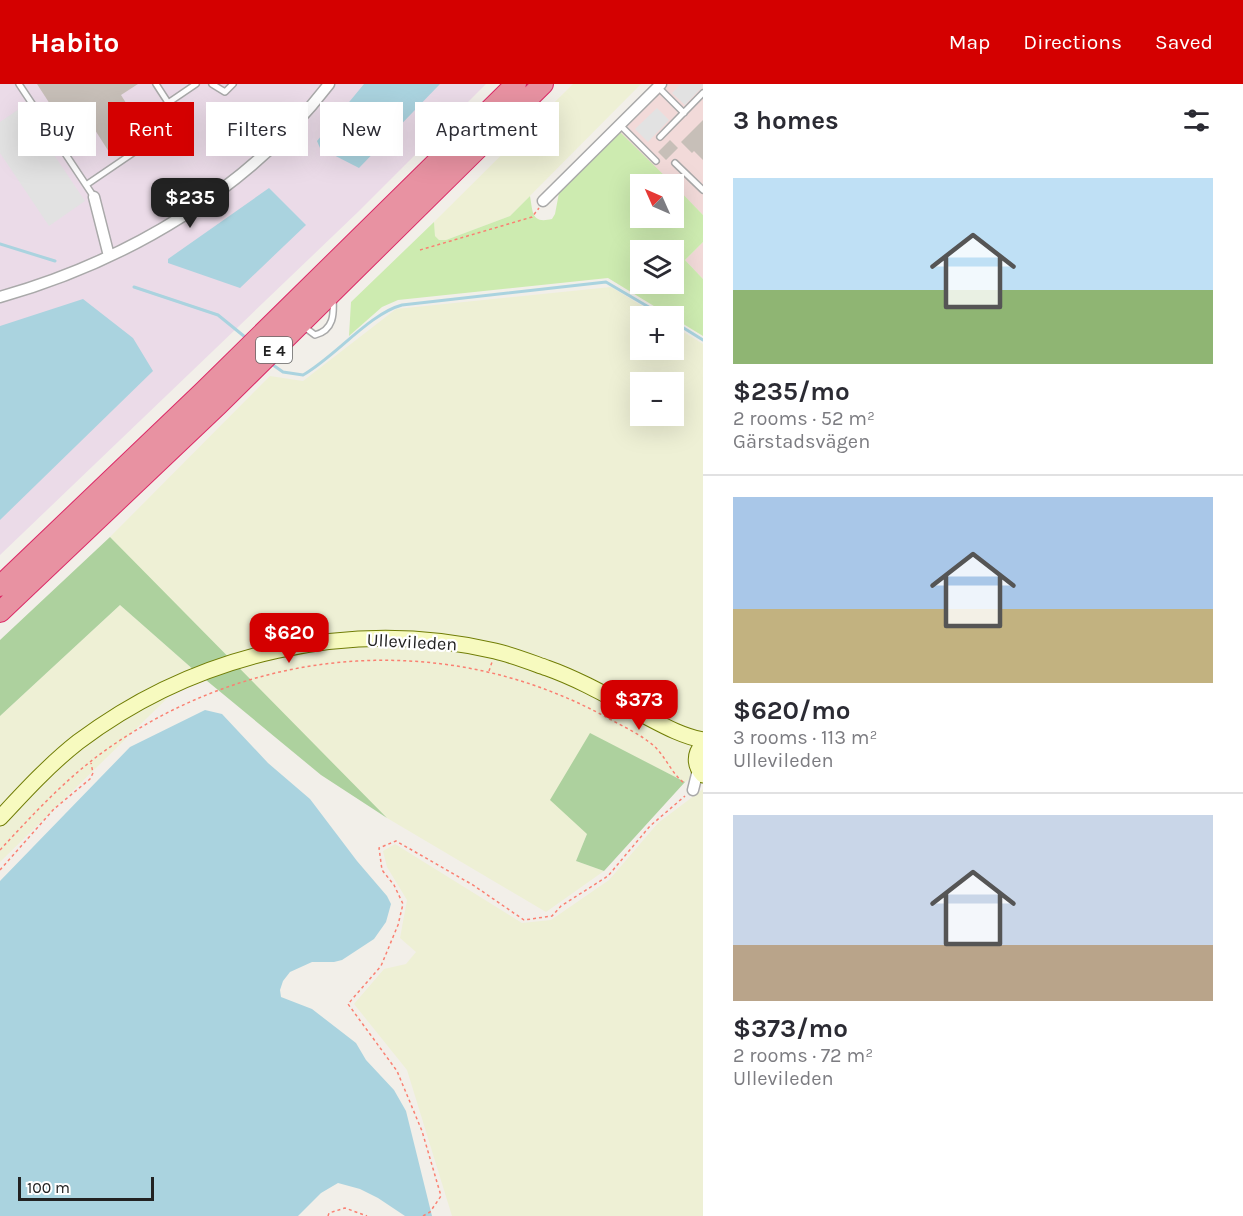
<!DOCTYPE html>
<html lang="en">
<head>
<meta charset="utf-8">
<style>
	:root { --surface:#fff; --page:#f7f7f7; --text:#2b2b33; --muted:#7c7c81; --line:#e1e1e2; --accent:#d40000 }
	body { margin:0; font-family:Karla,sans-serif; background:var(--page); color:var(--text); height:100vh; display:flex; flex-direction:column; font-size:22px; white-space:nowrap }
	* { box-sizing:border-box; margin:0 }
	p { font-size:20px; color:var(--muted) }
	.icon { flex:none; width:33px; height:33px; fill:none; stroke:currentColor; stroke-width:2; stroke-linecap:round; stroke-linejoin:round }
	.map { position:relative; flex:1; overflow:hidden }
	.panel { display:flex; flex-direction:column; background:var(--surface); width:540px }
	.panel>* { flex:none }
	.top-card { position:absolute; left:18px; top:18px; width:570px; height:54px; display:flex; gap:12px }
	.needle { width:39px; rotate:315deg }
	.buttons { position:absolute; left:630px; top:90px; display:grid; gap:12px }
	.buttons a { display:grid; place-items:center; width:54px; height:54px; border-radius:0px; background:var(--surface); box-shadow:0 6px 24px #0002; font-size:30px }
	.scale { position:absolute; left:18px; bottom:15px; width:136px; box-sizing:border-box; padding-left:6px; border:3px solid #222; border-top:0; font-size:16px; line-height:21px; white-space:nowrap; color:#222; -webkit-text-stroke:4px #fff; paint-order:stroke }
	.price { position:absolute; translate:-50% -51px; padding:0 14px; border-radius:12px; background:var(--accent); color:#fff; font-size:20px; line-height:39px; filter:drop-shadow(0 2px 3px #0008) }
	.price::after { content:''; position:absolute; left:50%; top:36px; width:18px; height:14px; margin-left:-9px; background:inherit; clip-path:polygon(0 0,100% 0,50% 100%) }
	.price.current { background:#222; color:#fff }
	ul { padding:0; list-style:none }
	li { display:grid; align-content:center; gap:12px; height:318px; padding:0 30px }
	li+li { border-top:2px solid var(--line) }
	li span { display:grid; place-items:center; height:186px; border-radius:0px; color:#555 }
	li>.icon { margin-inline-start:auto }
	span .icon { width:108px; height:108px; fill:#fffc; stroke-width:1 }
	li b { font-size:26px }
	h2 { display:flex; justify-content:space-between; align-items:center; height:72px; padding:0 30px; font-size:26px }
	.tag { padding:0 21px; border-radius:0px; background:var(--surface); box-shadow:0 6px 24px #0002; font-size:21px; line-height:54px }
	.tag.current { background:var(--accent); color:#fff }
	header { display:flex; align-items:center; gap:36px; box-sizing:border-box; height:84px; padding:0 30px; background:var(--accent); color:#fff }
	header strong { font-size:28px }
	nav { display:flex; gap:33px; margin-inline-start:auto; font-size:21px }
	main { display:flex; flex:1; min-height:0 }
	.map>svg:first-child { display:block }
	.commercial { fill:#f2dad9 }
	.industrial { fill:#ebdbe8 }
	.farmland { fill:#eef0d5; fill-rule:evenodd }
	.grass { fill:#cdebb0; fill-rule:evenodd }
	.forest { fill:#add19e }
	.parking { fill:#e2e2e2 }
	.water { fill:#aad3df }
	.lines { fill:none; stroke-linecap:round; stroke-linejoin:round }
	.stream { stroke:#aad3df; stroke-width:3 }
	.building { fill:#c7bfb8 }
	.service-casing { stroke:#a9a9a9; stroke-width:8 }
	.minor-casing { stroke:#a9a9a9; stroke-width:13 }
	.secondary-casing { stroke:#707d05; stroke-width:17 }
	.motorway-casing { stroke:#dc2a67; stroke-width:22 }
	.path { stroke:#fa8072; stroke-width:1.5; stroke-dasharray:3 3; stroke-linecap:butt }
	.service { stroke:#fff; stroke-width:5 }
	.minor { stroke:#fff; stroke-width:10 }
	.secondary { stroke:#f7fabf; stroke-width:15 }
	.motorway { stroke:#e892a2; stroke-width:20 }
	.labels { text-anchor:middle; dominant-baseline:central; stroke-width:4.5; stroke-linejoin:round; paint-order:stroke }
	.shield { fill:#fff; stroke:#646464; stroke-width:1.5 }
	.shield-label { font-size:16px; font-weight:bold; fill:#222 }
	.street-label { font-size:18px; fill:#222; stroke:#fff }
</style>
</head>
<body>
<header>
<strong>Habito</strong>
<nav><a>Map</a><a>Directions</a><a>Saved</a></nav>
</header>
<main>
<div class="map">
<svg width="703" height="1132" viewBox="0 0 703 1132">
	<rect width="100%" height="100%" fill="#f2efe9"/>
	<path class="commercial" d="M668 0H703V131L620 48Z
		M703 158V195L685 176Z"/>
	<path class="industrial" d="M0 0H486L359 127 0 471Z"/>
	<path class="farmland" d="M573 0H641L510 132 446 156H439L435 152 434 138Z
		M611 203 659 232H640V266H674V242L703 260V687L685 698 590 650 587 750 576 777 604 787 546 828 387 734 192 540 110 453 270 292 303 297 396 225ZM640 298H674V332H640Z
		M120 521 195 587 0 778V632Z
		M703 705V1132H452L407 986 354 920 384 885 406 880 416 868 400 854 407 816 387 783 383 767 395 760 522 839 551 836 609 796 658 739Z"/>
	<path class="grass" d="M620 48 673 100H640V134H674V101L703 131V158L685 176 703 195V252L608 194 398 216 382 223 349 252 351 218 434 138 435 152 439 156H446L510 132 530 112C533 128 531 140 552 135L555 130 559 109ZM640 166H674V200H640Z"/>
	<path class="forest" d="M110 453 387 734 321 691 195 587 120 521 0 632V556Z
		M590 649 685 698 604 787 576 777 587 750 550 716Z"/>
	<path class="parking" d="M681 0H703V2L685 21 672 9Z
		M22 23 85 117 49 142 0 69V38Z
		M657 24 669 36 648 58 635 45Z"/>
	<path class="water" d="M364 0H440L359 84 320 64 317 57Z
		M269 104 306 141 240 204 168 179V175Z
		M83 215 133 254 153 287 0 436V242Z
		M205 626 222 630 268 679 310 715 357 777 387 812 391 820 386 838 374 855 342 876 334 878H312L290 888 283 897 280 906 281 913 312 925 356 959 366 976 394 1006 406 1027 432 1132H405L378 1114 360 1105 338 1099 321 1109 298 1132H0V797L130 663Z"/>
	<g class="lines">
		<path class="stream" d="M0 160 55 177
			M134 203 218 231 245 253
			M674 238 703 256
			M273 281 283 288 303 291C336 272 369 230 402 221L606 198 664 232"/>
	</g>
	<path class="building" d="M37 0H138L121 11 145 49 111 71 79 21 59 34Z
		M703 36V76L694 67 692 69 681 58Z
		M670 56 678 64 666 76 658 68Z"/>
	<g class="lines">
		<g class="service-casing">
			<path id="service" d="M19 0 94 113
				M212 0 225 8 233 0
				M658 3 684 29
				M168 19 196 0
				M620 41 656 77
				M660 53 703 9
				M675 79 703 106
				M86 101 180 37 156 0
				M303 242 315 251C334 246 334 230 333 214"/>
		</g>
		<g class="minor-casing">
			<path id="minor" d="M94 113 109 172
				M543 117 661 0
				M0 213C127 177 248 106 329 0
				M693 706 698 686"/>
		</g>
		<g class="secondary-casing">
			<path id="secondary" d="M703 660C694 670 694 681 703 691
				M0 734C25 707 50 680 78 658 196 569 351 533 495 567 512 571 530 578 547 584 581 596 613 615 645 632 664 642 682 652 703 656"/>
		</g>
		<g class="motorway-casing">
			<path id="motorway" d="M0 502 204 307 516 0
				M0 528 218 321 543 0"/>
		</g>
		<path class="path" d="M420 166 532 133 539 124
			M489 587 492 578
			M0 766C36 727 72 688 116 659 263 560 450 548 606 633 620 641 636 648 649 658 665 669 669 687 684 699
			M0 786 54 725 90 695 93 689 91 679
			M328 1132 329 1129 345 1124 367 1132
			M423 1132 430 1128 441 1112 422 1047 397 987 348 920 381 882 398 841 403 820 394 801 382 786 379 764 396 757 473 801 524 836 552 832 561 822 608 792 650 742 685 712"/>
		<use href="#service" class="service"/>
		<use href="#minor" class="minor"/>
		<use href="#secondary" class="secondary"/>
		<use href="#motorway" class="motorway"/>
	</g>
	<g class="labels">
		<rect class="shield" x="256" y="253" width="36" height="26" rx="4.5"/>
		<g class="shield-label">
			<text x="274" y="266">E 4</text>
		</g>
		<g class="street-label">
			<text transform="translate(412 558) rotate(3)">Ullevileden</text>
		</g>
	</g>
</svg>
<div class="buttons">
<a><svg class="needle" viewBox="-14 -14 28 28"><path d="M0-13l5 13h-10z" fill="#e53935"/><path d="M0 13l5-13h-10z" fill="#7c7c81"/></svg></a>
<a><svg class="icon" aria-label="layers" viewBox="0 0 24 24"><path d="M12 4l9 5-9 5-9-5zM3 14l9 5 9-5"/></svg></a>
<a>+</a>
<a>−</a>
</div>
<div class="scale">100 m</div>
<b class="price current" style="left:190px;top:145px">$235</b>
<b class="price" style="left:289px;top:580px">$620</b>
<b class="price" style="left:639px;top:647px">$373</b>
<div class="top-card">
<a class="tag">Buy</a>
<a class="tag current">Rent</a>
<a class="tag">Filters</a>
<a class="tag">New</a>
<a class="tag">Apartment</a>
</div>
</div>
<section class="panel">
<h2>3 homes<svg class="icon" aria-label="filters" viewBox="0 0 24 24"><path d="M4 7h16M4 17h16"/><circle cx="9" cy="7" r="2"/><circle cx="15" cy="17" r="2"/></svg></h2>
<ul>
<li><span style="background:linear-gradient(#bfe0f5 60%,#8fb573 0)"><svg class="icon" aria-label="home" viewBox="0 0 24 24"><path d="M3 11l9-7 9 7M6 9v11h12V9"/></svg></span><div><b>$235/mo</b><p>2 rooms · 52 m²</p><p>Gärstadsvägen</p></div></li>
<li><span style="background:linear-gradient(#a9c7e8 60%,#c2b280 0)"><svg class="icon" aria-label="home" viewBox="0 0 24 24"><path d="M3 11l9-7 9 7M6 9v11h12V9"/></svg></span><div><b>$620/mo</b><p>3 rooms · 113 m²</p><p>Ullevileden</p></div></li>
<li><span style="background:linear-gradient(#c9d6e8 70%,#b9a48a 0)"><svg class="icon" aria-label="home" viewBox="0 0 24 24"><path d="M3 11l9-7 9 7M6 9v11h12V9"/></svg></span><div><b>$373/mo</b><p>2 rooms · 72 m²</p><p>Ullevileden</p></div></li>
</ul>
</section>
</main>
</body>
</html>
